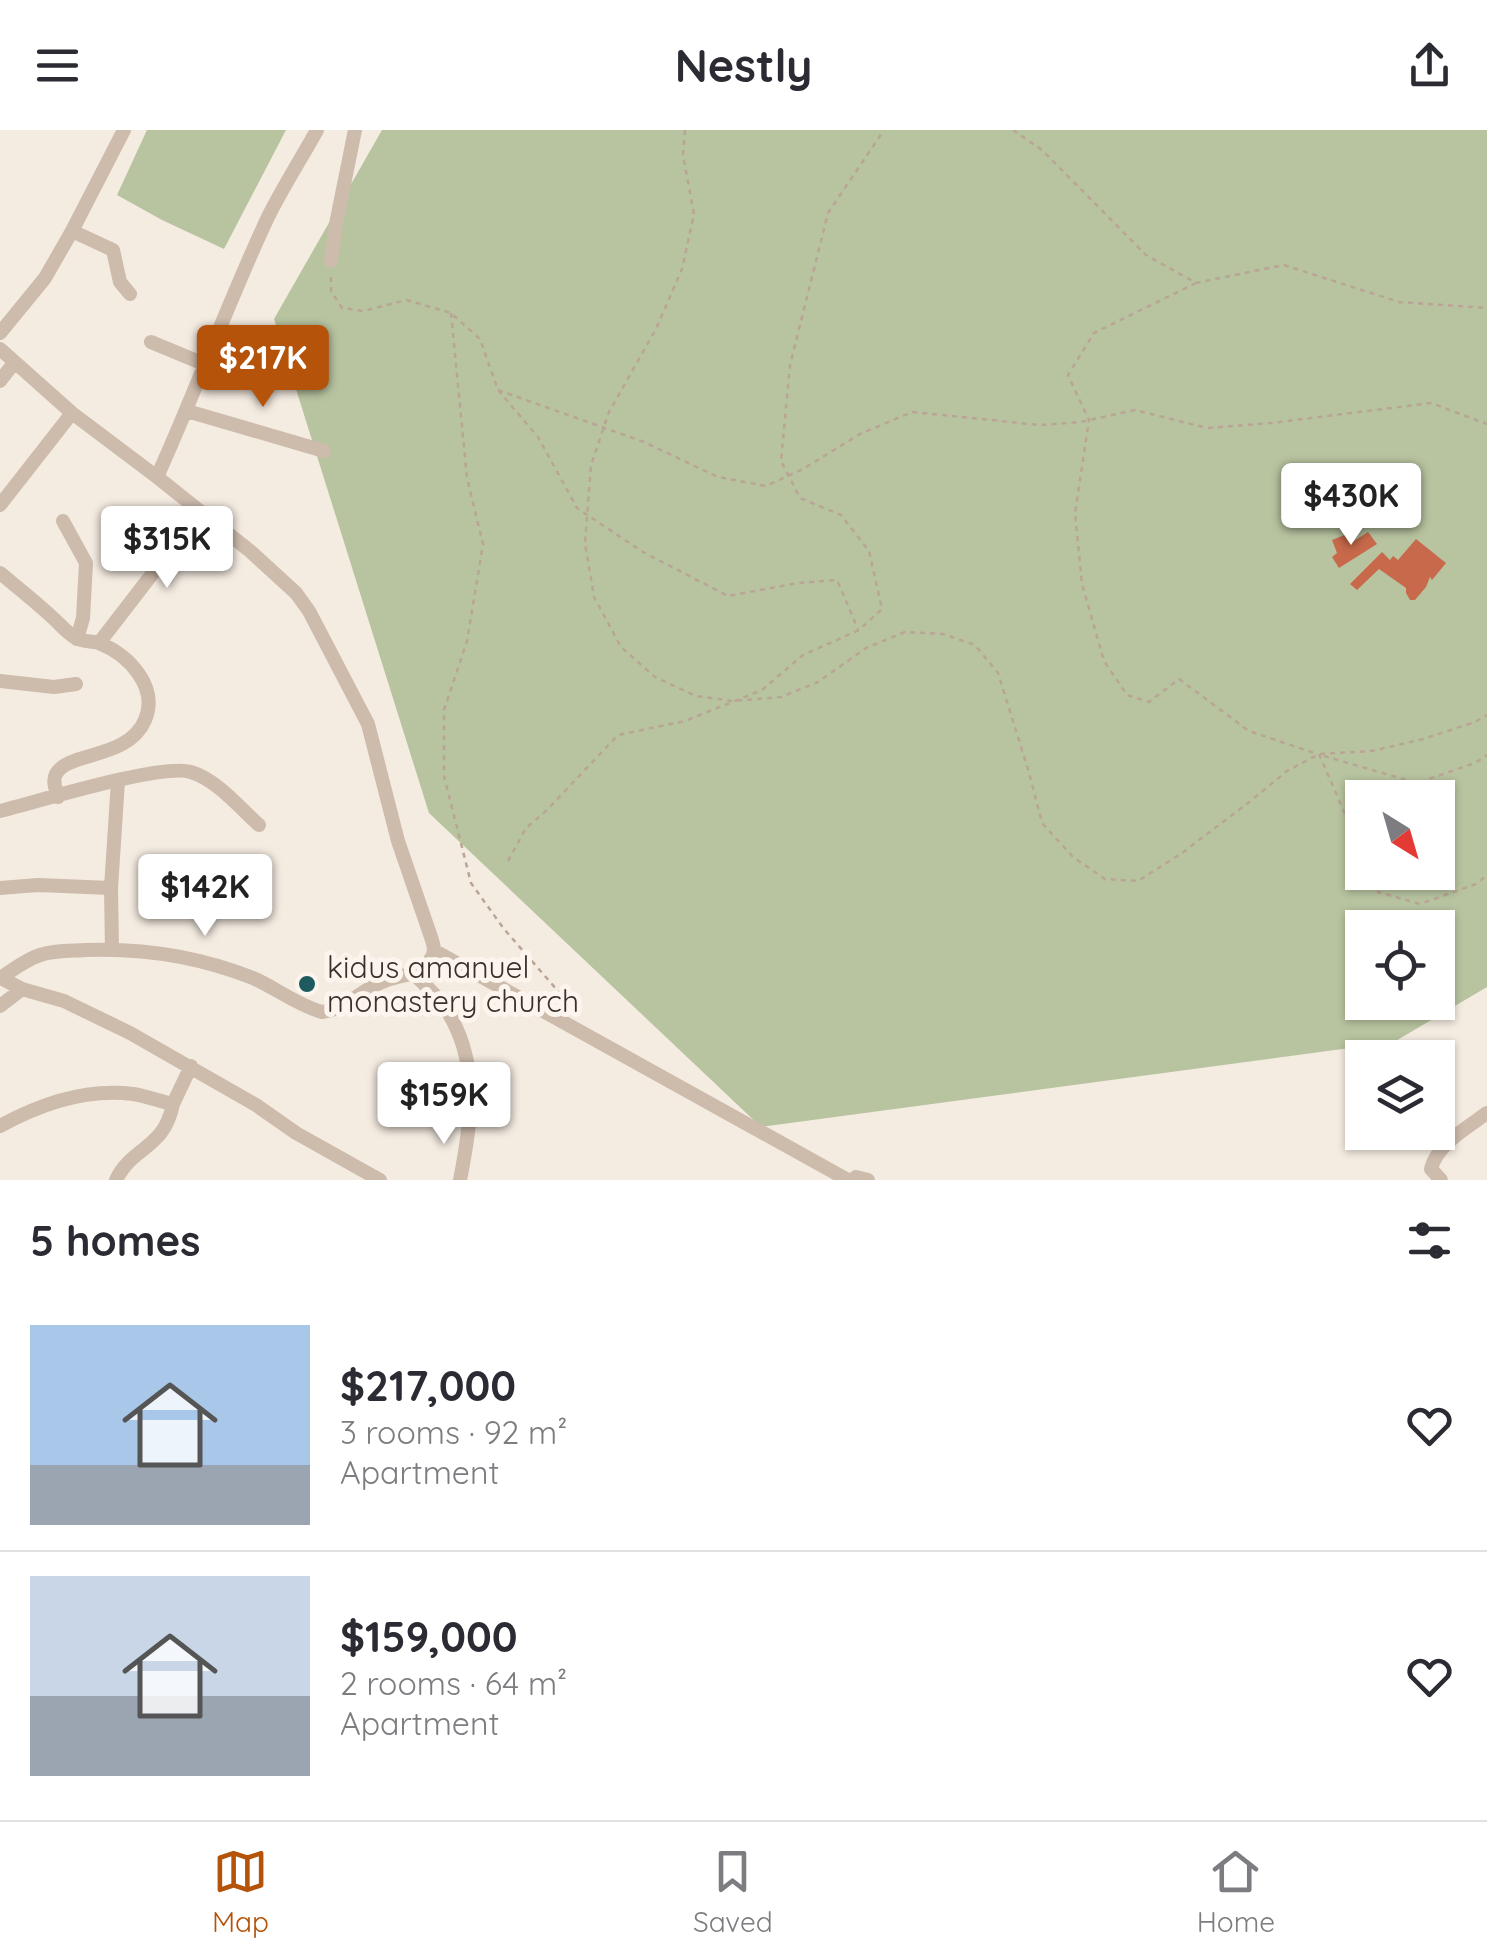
<!DOCTYPE html>
<html lang="en">
<head>
<meta charset="utf-8">
<style>
	:root { --surface:#fff; --page:#f2f2f3; --text:#2b2b33; --muted:#7c7c81; --line:#e1e1e2; --accent:#b45309 }
	body { margin:0; font-family:Quicksand,sans-serif; background:var(--page); color:var(--text); height:100vh; display:flex; flex-direction:column; font-size:38px; white-space:nowrap }
	* { box-sizing:border-box; margin:0 }
	p { font-size:32px; color:var(--muted) }
	.icon { flex:none; width:55px; height:55px; fill:none; stroke:currentColor; stroke-width:2; stroke-linecap:round; stroke-linejoin:round }
	.map { position:relative; height:1050px; overflow:hidden }
	.sheet { display:flex; flex-direction:column; background:var(--surface); flex:1 }
	.sheet>* { flex:none }
	.needle { width:65px; rotate:143deg }
	.tools { position:absolute; left:1345px; top:650px; display:grid; gap:20px }
	.tools a { display:grid; place-items:center; width:110px; height:110px; border-radius:0px; background:var(--surface); box-shadow:0 2px 8px #0004; font-size:50px }
	.price { position:absolute; translate:-50% -85px; padding:0 22px; border-radius:10px; background:#fff; color:#222; font-size:32px; line-height:65px; filter:drop-shadow(0 2px 5px #0008) }
	.price::after { content:''; position:absolute; left:50%; top:60px; width:30px; height:22px; margin-left:-15px; background:inherit; clip-path:polygon(0 0,100% 0,50% 100%) }
	.price.selected { background:var(--accent); color:#fff }
	ul { padding:0; list-style:none }
	li { display:flex; align-items:center; gap:30px; height:250px; padding:0 30px }
	li+li { border-top:2px solid var(--line) }
	li span { display:grid; place-items:center; flex:none; width:280px; height:200px; border-radius:0px; color:#555 }
	li>.icon { margin-inline-start:auto }
	span .icon { width:120px; height:120px; fill:#fffc; stroke-width:1 }
	li b { font-size:42px }
	h2 { display:flex; justify-content:space-between; align-items:center; height:120px; padding:0 30px; font-size:42px }
	header { display:flex; justify-content:space-between; align-items:center; height:130px; padding:0 30px; background:var(--surface); font-size:45px; font-weight:700 }
	.dock { display:flex; justify-content:space-around; align-items:center; height:140px; border-top:2px solid var(--line); background:var(--surface); font-size:28px; color:var(--muted) }
	.dock a { display:grid; justify-items:center; gap:5px }
	.dock .selected { color:var(--accent) }
	.map>svg:first-child { display:block }
	.green { fill:#b8c4a0; fill-rule:evenodd }
	.building { fill:#c8694b }
	.lines { fill:none; stroke-linecap:round; stroke-linejoin:round }
	.path { stroke:#b9a596; stroke-width:2.5; stroke-dasharray:5 5; stroke-linecap:butt }
	.minor { stroke:#cdbbac; stroke-width:14 }
	.poi-dot { fill:#1f5a5e; stroke:#fbf5ee; stroke-width:4 }
	.labels { text-anchor:middle; dominant-baseline:central; stroke-width:10; stroke-linejoin:round; paint-order:stroke }
	.poi-label { font-size:30px; fill:#3b302b; stroke:#fbf5ee; text-anchor:start }
</style>
</head>
<body>
<header><svg class="icon" aria-label="menu" viewBox="0 0 24 24"><path d="M4 6h16M4 12h16M4 18h16"/></svg>Nestly<svg class="icon" aria-label="share" viewBox="0 0 24 24"><path d="M12 15V3M7 8l5-5 5 5M5 13v7h14v-7"/></svg></header>
<div class="map">
<svg width="1487" height="1050" viewBox="0 0 1487 1050">
	<rect width="100%" height="100%" fill="#f4ebe1"/>
	<path class="green" d="M147 0H286L224 119 162 90 117 65Z
		M382 0H1487V857L1394 912 761 997 429 683 274 189ZM1362 668H1438V742H1362ZM1362 798H1438V872H1362Z"/>
	<path class="building" d="M1368 402 1377 414 1339 438 1332 427 1337 423 1332 410 1347 404 1351 413Z
		M1416 409 1446 433 1432 450 1430 447 1426 457 1415 470H1410L1406 463V458L1379 439 1357 460 1350 454 1382 422 1390 430 1393 426 1398 430Z"/>
	<g class="lines">
		<path class="path" d="M685 0 683 25 694 84 682 139 656 199 609 282 591 335 585 413 594 467 621 517 655 547 696 566 733 571 781 567 818 552 866 518 905 502 943 504 975 515 998 543 1028 639 1042 693 1073 727 1105 749 1138 751 1182 723 1248 673 1287 641 1319 624 1372 621 1423 609 1475 592 1487 585
			M1013 0 1042 20 1146 125 1196 153 1284 135 1399 172 1487 178
			M331 147V161L342 178 363 181 407 170 451 183 480 209 498 260 538 307 577 378 643 422 728 466 798 453 837 450 858 499
			M1196 153 1094 203 1068 245 1089 290 1075 383 1082 454 1104 531 1127 565 1149 572 1179 549 1249 601 1317 624
			M451 183 467 348 483 414 467 511 444 580V646L471 753 504 799 578 884
			M498 260 644 312 718 347 766 356 803 339 860 304 912 282 1040 295 1080 292 1135 280 1207 298 1271 293 1431 273 1487 294
			M1319 624 1362 723
			M1324 626 1417 653 1475 633 1487 625
			M508 731 526 698 546 681 618 605 685 591 762 560 803 525 859 500 882 479 869 421 841 385 800 368 781 331 790 235 828 83 884 0
			M1370 742 1378 762 1420 774 1476 754 1487 745"/>
		<path class="minor" d="M124 0 72 101 113 120 120 152 130 164
			M331 131 336 94 355 0
			M0 203 45 148 72 101
			M151 212 204 234
			M0 219 72 283 157 347
			M0 251 14 233
			M187 281 324 321
			M0 375 72 283
			M63 391 86 433 83 488 77 509
			M0 443C18 458 36 472 53 488 60 494 68 504 76 508 83 512 92 511 99 513 129 525 159 557 145 590 128 630 68 621 56 644 52 651 56 660 58 667
			M99 513 200 382
			M0 551 54 557 76 554
			M0 681C37 672 161 633 191 642 217 650 239 677 259 695
			M0 758 38 755 111 758
			M112 819 111 758 118 651
			M435 821 848 1050
			M414 844C424 854 434 863 442 873 481 928 472 989 460 1050
			M0 848C13 840 25 830 40 825 55 820 71 821 86 820 143 818 200 827 253 848 276 858 297 875 322 882 347 879 364 857 387 850 404 844 419 846 430 830 436 822 434 816 431 807L398 711 368 594 309 481 296 463 250 421 157 347C196 261 228 172 268 87 283 57 301 29 317 0
			M1 848 22 859 64 871 130 903 256 975 296 1003 380 1050
			M0 876 22 859
			M0 996C40 974 87 958 133 964 146 966 160 971 173 974L191 936
			M116 1050C133 1015 164 1020 173 974
			M852 1050 856 1047 868 1050
			M1441 1050 1431 1039C1436 1015 1468 997 1487 983"/>
	</g>
	<circle class="poi-dot" cx="307" cy="854" r="10"/>
	<g class="labels">
		<g class="poi-label">
			<text x="327" y="837">kidus amanuel<tspan x="327" dy="34">monastery church</tspan></text>
		</g>
	</g>
</svg>
<div class="tools">
<a><svg class="needle" viewBox="-14 -14 28 28"><path d="M0-13l5 13h-10z" fill="#e53935"/><path d="M0 13l5-13h-10z" fill="#7c7c81"/></svg></a>
<a><svg class="icon" aria-label="locate" viewBox="0 0 24 24"><circle cx="12" cy="12" r="6"/><path d="M12 2v4M12 18v4M2 12h4M18 12h4"/></svg></a>
<a><svg class="icon" aria-label="layers" viewBox="0 0 24 24"><path d="M12 4l9 5-9 5-9-5zM3 14l9 5 9-5"/></svg></a>
</div>
<b class="price selected" style="left:263px;top:280px">$217K</b>
<b class="price" style="left:1351px;top:418px">$430K</b>
<b class="price" style="left:167px;top:461px">$315K</b>
<b class="price" style="left:205px;top:809px">$142K</b>
<b class="price" style="left:444px;top:1017px">$159K</b>
</div>
<section class="sheet">
<h2>5 homes<svg class="icon" aria-label="filters" viewBox="0 0 24 24"><path d="M4 7h16M4 17h16"/><circle cx="9" cy="7" r="2"/><circle cx="15" cy="17" r="2"/></svg></h2>
<ul>
<li><span style="background:linear-gradient(#a9c7e8 70%,#9aa5b1 0)"><svg class="icon" aria-label="home" viewBox="0 0 24 24"><path d="M3 11l9-7 9 7M6 9v11h12V9"/></svg></span><div><b>$217,000</b><p>3 rooms · 92 m²</p><p>Apartment</p></div><svg class="icon" aria-label="heart" viewBox="0 0 24 24"><path d="M12 20l-8-8c-3-5 5-10 8-4 3-6 11-1 8 4z"/></svg></li>
<li><span style="background:linear-gradient(#c9d6e8 60%,#9aa5b1 0)"><svg class="icon" aria-label="home" viewBox="0 0 24 24"><path d="M3 11l9-7 9 7M6 9v11h12V9"/></svg></span><div><b>$159,000</b><p>2 rooms · 64 m²</p><p>Apartment</p></div><svg class="icon" aria-label="heart" viewBox="0 0 24 24"><path d="M12 20l-8-8c-3-5 5-10 8-4 3-6 11-1 8 4z"/></svg></li>
</ul>
</section>
<nav class="dock">
<a class="selected"><svg class="icon" aria-label="map" viewBox="0 0 24 24"><path d="M3 6l6-2 6 2 6-2v14l-6 2-6-2-6 2zM9 4v14M15 6v14"/></svg>Map</a>
<a><svg class="icon" aria-label="saved" viewBox="0 0 24 24"><path d="M7 4h10v16l-5-4-5 4z"/></svg>Saved</a>
<a><svg class="icon" aria-label="home" viewBox="0 0 24 24"><path d="M3 11l9-7 9 7M6 9v11h12V9"/></svg>Home</a>
</nav>
</body>
</html>
